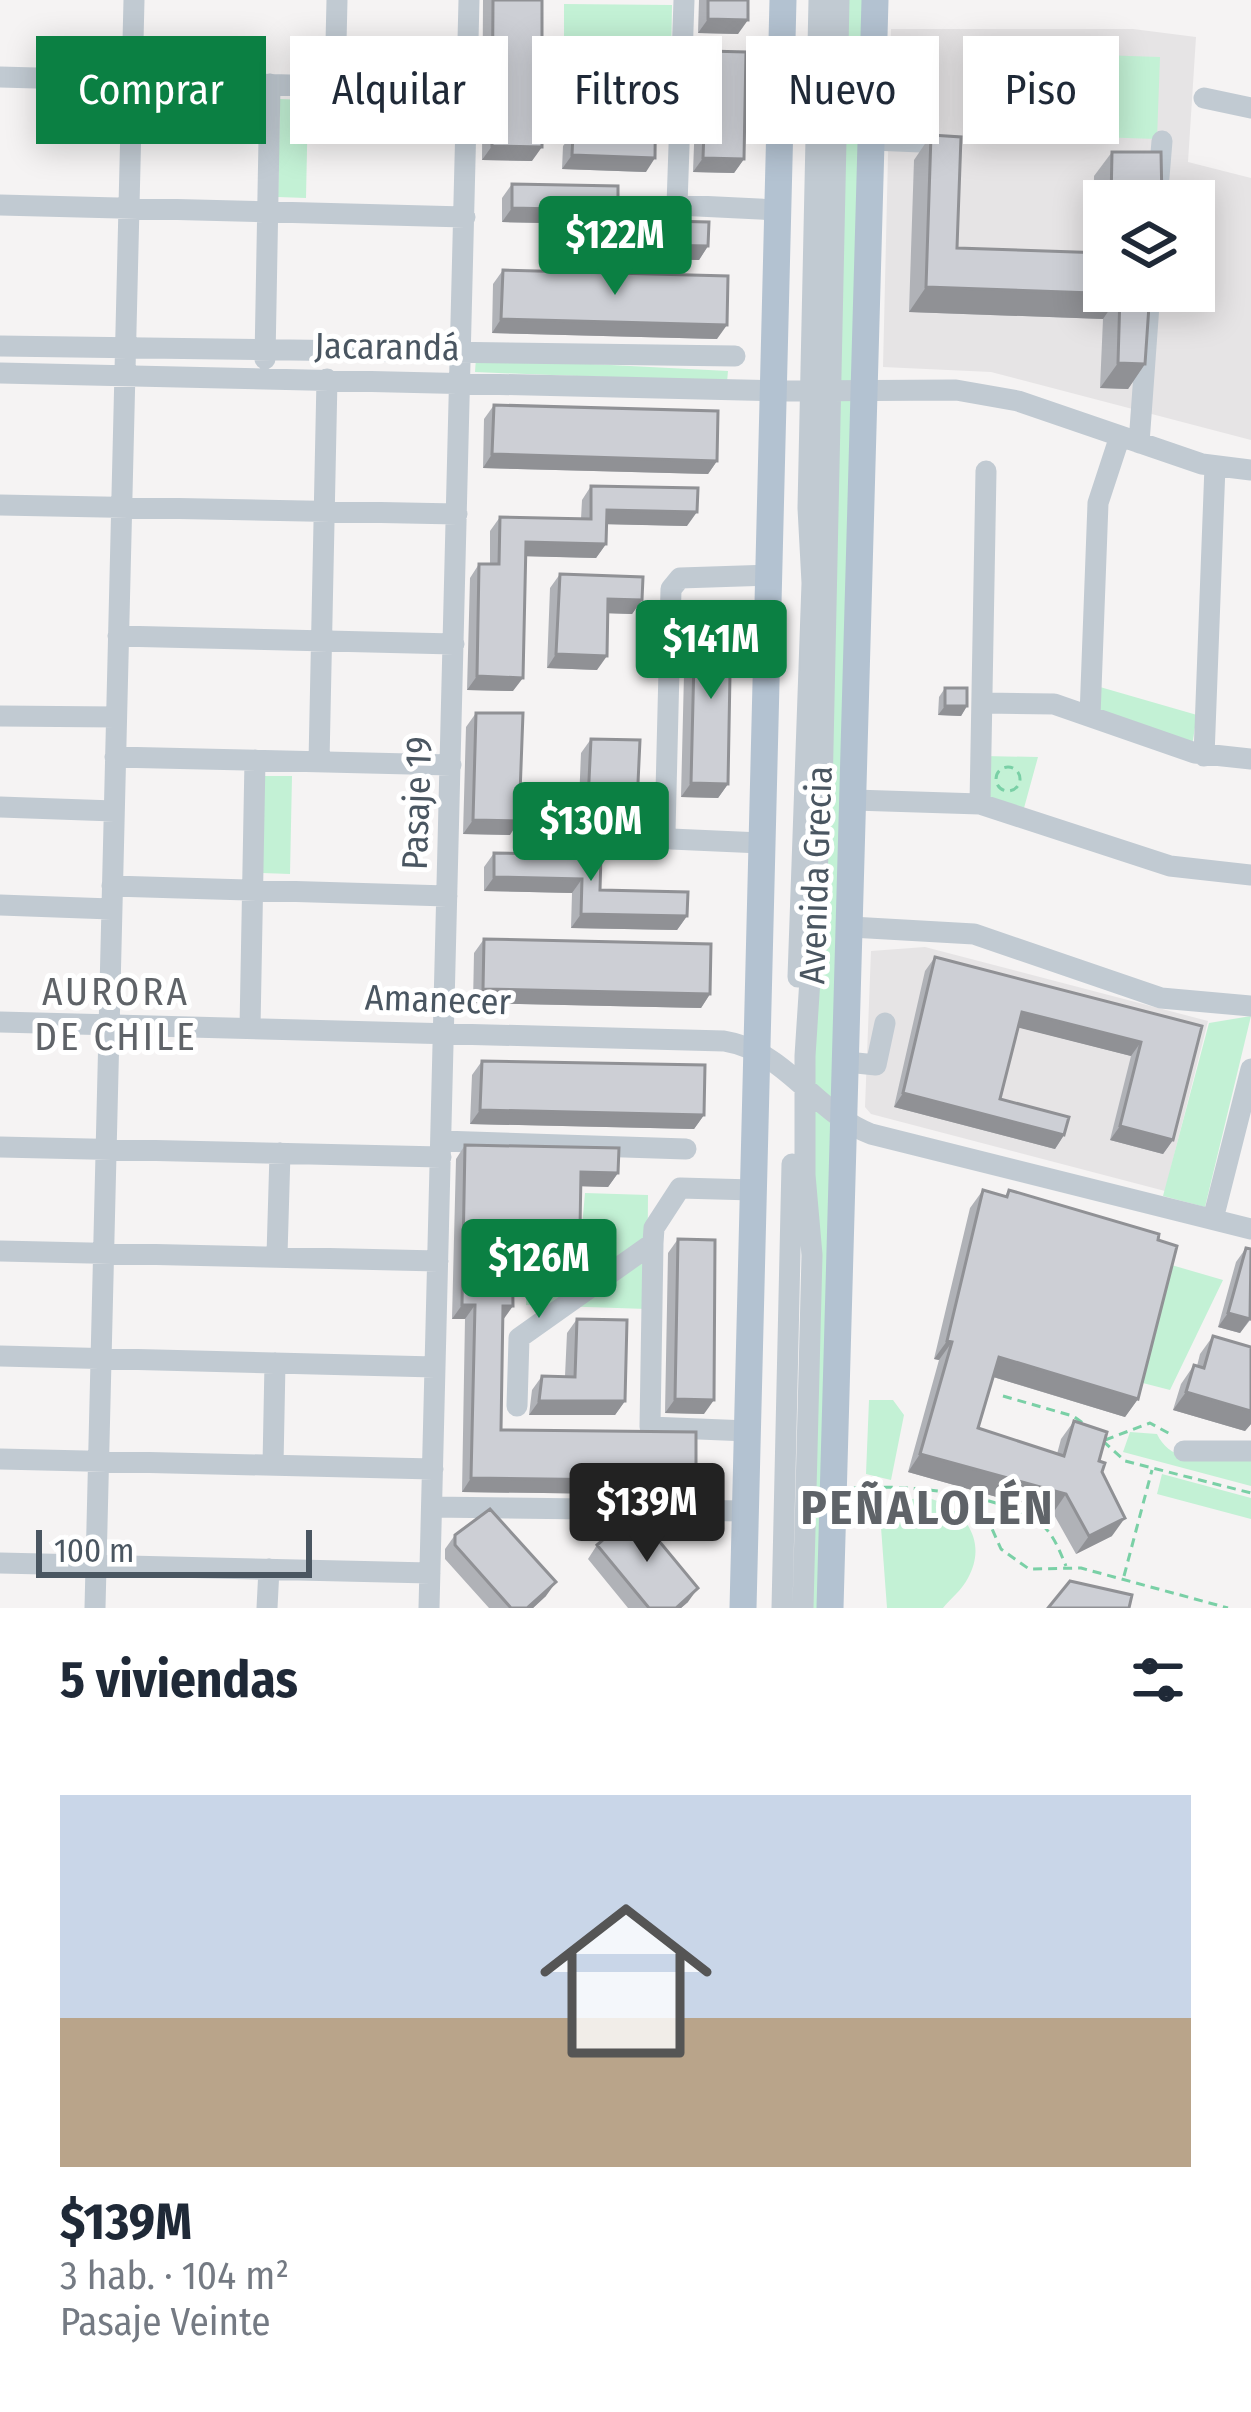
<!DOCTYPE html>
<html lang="es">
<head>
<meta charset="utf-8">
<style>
	:root { --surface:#fff; --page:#f2f2f3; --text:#1f2937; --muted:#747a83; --line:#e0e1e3; --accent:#0b8043 }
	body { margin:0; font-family:"Fira Sans Condensed",sans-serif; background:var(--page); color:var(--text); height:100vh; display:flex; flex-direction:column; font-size:45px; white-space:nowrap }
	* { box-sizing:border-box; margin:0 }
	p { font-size:39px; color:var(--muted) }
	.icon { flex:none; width:66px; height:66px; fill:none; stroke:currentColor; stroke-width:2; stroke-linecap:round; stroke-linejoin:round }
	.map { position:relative; height:1608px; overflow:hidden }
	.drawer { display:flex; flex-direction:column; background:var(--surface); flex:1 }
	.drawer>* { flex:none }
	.guide { position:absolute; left:36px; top:36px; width:1179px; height:108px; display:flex; gap:24px }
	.fabs { position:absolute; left:1083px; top:180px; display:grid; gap:24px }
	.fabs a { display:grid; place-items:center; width:132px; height:132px; border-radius:0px; background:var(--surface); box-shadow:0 6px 30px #0003; font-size:60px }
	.scale { position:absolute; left:36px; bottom:30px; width:276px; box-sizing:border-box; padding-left:12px; border:6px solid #4a5661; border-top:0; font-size:33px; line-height:42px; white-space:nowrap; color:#4a5661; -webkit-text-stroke:9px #fff; paint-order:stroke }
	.price { position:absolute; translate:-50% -102px; padding:0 27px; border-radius:12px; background:var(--accent); color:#fff; font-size:39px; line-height:78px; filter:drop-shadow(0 3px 6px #0008) }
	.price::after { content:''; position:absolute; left:50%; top:72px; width:36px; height:27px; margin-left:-18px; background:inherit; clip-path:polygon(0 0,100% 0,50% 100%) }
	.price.selected { background:#222; color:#fff }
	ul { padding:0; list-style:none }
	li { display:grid; align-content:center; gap:24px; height:636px; padding:0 60px }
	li+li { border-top:3px solid var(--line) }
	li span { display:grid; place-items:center; height:372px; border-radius:0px; color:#555 }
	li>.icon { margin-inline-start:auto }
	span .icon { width:216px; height:216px; fill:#fffc; stroke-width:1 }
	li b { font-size:51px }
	h2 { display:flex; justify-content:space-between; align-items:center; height:144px; padding:0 60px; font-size:51px }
	.pill { padding:0 42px; border-radius:0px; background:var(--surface); box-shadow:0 6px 30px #0003; font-size:42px; line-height:108px }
	.pill.selected { background:var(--accent); color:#fff }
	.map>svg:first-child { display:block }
	.education { fill:#e6e4e5; fill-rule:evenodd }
	.green { fill:#c3f1d5 }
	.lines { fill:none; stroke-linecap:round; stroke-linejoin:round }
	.path { stroke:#7ad0a6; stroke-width:3; stroke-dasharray:9 6; stroke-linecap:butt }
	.minor { stroke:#c1cad2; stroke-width:21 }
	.major { stroke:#b3c2d1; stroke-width:27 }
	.wall { fill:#b0b2b7 }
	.shaded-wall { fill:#909195 }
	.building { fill:#cdcfd5; stroke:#909195; stroke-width:3 }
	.labels { text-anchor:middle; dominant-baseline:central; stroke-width:10; stroke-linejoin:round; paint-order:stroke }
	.street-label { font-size:36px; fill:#4a5661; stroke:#fff }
	.neighbourhood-label { font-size:39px; letter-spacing:3px; fill:#5f6368; stroke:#fff }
	.district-label { font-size:48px; font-weight:bold; letter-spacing:3px; fill:#5f6368; stroke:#fff }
</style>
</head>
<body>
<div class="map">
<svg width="1251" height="1608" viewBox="0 0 1251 1608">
	<rect width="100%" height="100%" fill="#f5f3f3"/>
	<path class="education" d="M891 29H1133L1196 37 1188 162 1251 178V440L991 372 883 367ZM1104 201H1194V291H1104Z
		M925 947 1208 1021 1165 1191 871 1114 865 1107 871 951Z"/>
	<path class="green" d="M845 0H864L821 1608H808L810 1052Z
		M564 4 672 5 671 65 564 64Z
		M976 51 1160 57 1157 139 974 133Z
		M280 99 308 100 306 198 278 197Z
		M476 358 728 371 727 382 475 372Z
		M1100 687 1197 715 1192 746 1096 713Z
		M984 756 1038 757 1024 808 983 800Z
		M264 776H292L290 874 262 873Z
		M1251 1016 1205 1207 1163 1196 1209 1023Z
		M585 1193 648 1195 647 1309 526 1305 528 1248 580 1249Z
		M1168 1264 1223 1280 1170 1390 1139 1382Z
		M869 1400H893L904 1415 891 1480 866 1474Z
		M1130 1432 1157 1434C1173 1468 1218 1459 1251 1461V1486L1123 1452Z
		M1162 1474 1251 1498V1519L1157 1494Z
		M925 1497C963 1506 989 1540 968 1578 962 1590 951 1598 943 1608H887L880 1514 894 1502Z"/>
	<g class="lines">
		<path class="path" d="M996 779a12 12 0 1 1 24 0a12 12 0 1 1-24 0Z
			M1003 1396 1073 1416 1087 1426
			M1105 1440 1150 1423 1172 1435
			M1103 1441 1125 1461 1251 1493
			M854 1488C905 1484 1001 1493 1042 1525 1054 1535 1060 1552 1066 1566
			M980 1502 1001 1549 1029 1569 1081 1568 1228 1608
			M1124 1576 1152 1470"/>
		<path class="minor" d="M684 0 677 205 777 210
			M0 77 467 90
			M335 86 337 0
			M1204 98 1251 108
			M872 140 921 142 925 67
			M1157 201 1162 141
			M0 205 465 217
			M0 346 735 356
			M265 359 270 84
			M0 373 788 391 956 390 1018 401 1202 464 1251 470
			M1139 443 1150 291
			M0 505 457 514
			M118 636 454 644
			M982 703 1054 704 1195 753 1251 759
			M0 716 116 717
			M1090 716 1098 503 1120 436
			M1204 756 1215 466
			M115 757 451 765
			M319 762 327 379
			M854 800 980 804 1170 866 1251 875
			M980 804 986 471
			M0 807 114 811
			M761 843 671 839 665 832 671 589 680 578 768 575
			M112 886 447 896
			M0 905 111 909
			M851 927 974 934 1161 998 1251 1006
			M798 977 812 583 808 508 819 0
			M0 1022 724 1041C788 1052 814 1112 871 1134L1251 1229
			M250 1028 255 760
			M847 1062 876 1065 885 1023
			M441 1141 686 1149
			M0 1147 441 1157
			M1213 1219 1251 1069
			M0 1251 438 1261
			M277 1255 280 1153
			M0 1356 435 1367
			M517 1406 519 1338 653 1243
			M748 1431 650 1427 653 1243 654 1228 680 1188 753 1190
			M1184 1451H1251
			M0 1459 433 1469
			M273 1465 275 1363
			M432 1507 746 1511
			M0 1563 430 1573
			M95 1608 134 0
			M267 1608 269 1569
			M429 1608 469 0
			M782 1608 792 1164
			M803 1608 812 1255 805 1175V1056L822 794 839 0"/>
		<path class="major" d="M743 1608 783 0
			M830 1608 875 0"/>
	</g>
	<path class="wall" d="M483 0H542L532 161 482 160Z
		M699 0H748L738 34 698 33Z
		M707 51 744 159 734 173 693 172 697 65Z
		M606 69 646 172 562 169 563 146 573 133H594L596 83Z
		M931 135 957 248 1093 252 1094 176 1112 152 1162 201H1104V291H1150L1145 364 1128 389 1100 388 1103 319 909 312 914 160Z
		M512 184 618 186V220L708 246 699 260 592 258 593 224 502 222V198Z
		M503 270 717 339 492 333 493 284Z
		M494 405 717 461 708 474 483 468 484 419Z
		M591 486 687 526 606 524V544L596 558 525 556 513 691 467 690 470 578 479 564H490V531L500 517 581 519 582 500Z
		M560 574 642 600 632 614 608 613 597 670 547 668 550 588Z
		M695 619 728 784 718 798 681 797 685 633Z
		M945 688 967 706 961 716 938 715 939 697Z
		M476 713 510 835 463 834 466 727Z
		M591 739 636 826 627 840 544 837V814L554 800 579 801 581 753Z
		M494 853 601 855 600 890 687 916 677 930 571 928 572 893 484 891V867Z
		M484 939 710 994 701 1008 473 1003 474 953Z
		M935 957 1202 1026 1173 1140 1163 1154 1110 1140 1131 1056 1018 1027 1000 1099 1064 1135 1055 1149 894 1107 925 971Z
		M482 1061 704 1115 694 1129 470 1124 472 1075Z
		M465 1145 618 1173 608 1187 581 1186 580 1229 570 1243 512 1241 502 1320 501 1430 686 1495 462 1492 465 1319H452L456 1159Z
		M983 1190 1005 1196 1009 1190 1138 1399 1125 1417 993 1377 978 1428 1057 1454 1061 1439 1074 1421 1099 1461 1102 1472 1112 1536 1076 1554 1053 1513 908 1472 939 1360 934 1359 970 1208Z
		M678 1239 704 1414 665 1413 668 1253Z
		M1246 1248 1251 1319 1240 1333 1218 1327 1236 1262Z
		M577 1319 625 1401 615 1415H529L532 1390 542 1376H565L567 1333Z
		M1213 1336 1251 1424 1245 1431 1173 1410 1181 1384 1194 1365 1197 1366 1200 1354Z
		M455 1535 546 1596 533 1608H489L445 1559V1549Z
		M597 1545 688 1602 681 1608H628L588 1559Z"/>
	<path class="shaded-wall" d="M708 19 748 20 738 34 698 33Z
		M492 146 542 147 532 161 482 160Z
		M572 155 655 158 646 172 562 169Z
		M703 158 744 159 734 173 693 172Z
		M512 208 602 210 593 224 502 222Z
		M602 244 708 246 699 260 592 258Z
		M926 287 1120 294 1103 319 909 312Z
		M501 319 727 325 717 339 492 333Z
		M1118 363 1145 364 1128 389 1100 388Z
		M492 454 717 461 708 474 483 468Z
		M607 510 697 512 687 526 597 524Z
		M526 542 606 544 596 558 516 556Z
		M608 599 642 600 632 614 598 613Z
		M556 654 607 656 597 670 547 668Z
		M477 676 523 678 513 691 467 690Z
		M945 706H967L961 716 938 715Z
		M691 783 728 784 718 798 681 797Z
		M473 820 519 821 510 835 463 834Z
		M553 823 636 826 627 840 544 837Z
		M494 877 582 879 572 893 484 891Z
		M581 914 687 916 677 930 571 928Z
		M483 989 710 994 701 1008 473 1003Z
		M1022 1012 1141 1042 1131 1056 1012 1026Z
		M903 1093 1064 1135 1055 1149 894 1107Z
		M480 1110 704 1115 694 1129 470 1124Z
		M1120 1126 1173 1140 1163 1154 1110 1140Z
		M581 1172 618 1173 608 1187 571 1186Z
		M512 1227 580 1229 570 1243 503 1241Z
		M462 1305H475L465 1319H452Z
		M503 1306H513L503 1320Z
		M1228 1313 1250 1319 1240 1333 1218 1327Z
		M947 1341 952 1342 939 1360 934 1359Z
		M999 1357 1138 1399 1125 1417 987 1375Z
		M1186 1392 1251 1411V1424L1245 1431 1173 1410Z
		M675 1399 714 1400 704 1414 665 1413Z
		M539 1401H625L615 1415H529Z
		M920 1454 1066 1494 1053 1513 908 1472Z
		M471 1478 696 1481 686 1495 462 1492Z
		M1125 1518 1112 1536 1076 1554 1089 1536Z
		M556 1582 546 1596 533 1608H527Z
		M698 1588 688 1602 681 1608H676Z"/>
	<path class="building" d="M493 0H542V147L492 146Z
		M708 0H748V20L708 19Z
		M707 51 746 52 744 159 703 158Z
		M606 69 656 70 655 158 572 155 573 133 604 134Z
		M931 135 961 137 957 248 1104 253V291H1150L1145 364 1118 363 1120 294 926 287Z
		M1112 152H1161L1162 201H1111Z
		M512 184 618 186V220L709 222 708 246 602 244V210L512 208Z
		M503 270 728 276 727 325 501 319Z
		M494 405 718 411 717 461 492 454Z
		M591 486 698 488 697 512 607 510 606 544 526 542 523 678 477 676 479 564H499L500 517 591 519Z
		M560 574 643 577 642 600 608 599 607 656 556 654Z
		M695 619H731L728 784 691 783Z
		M945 688H967V706H945Z
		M476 713H523L519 821 473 820Z
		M591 739 640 740 636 826 553 823 554 800 588 801Z
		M494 853 601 855 600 890 688 892 687 916 581 914 582 879 494 877Z
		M484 939 711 944 710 994 483 989Z
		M935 957 1202 1026 1173 1140 1120 1126 1141 1042 1022 1012 1000 1099 1069 1117 1064 1135 903 1093Z
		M482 1061 705 1065 704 1115 480 1110Z
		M465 1145 619 1148 618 1173 581 1172 580 1229 512 1227 513 1306H503L501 1430 696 1432V1481L471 1478 475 1305H462Z
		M983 1190 1007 1197 1009 1190 1159 1234 1158 1240 1177 1246 1138 1399 999 1357 978 1428 1064 1456 1074 1421 1107 1432 1099 1461 1105 1463 1102 1472 1125 1518 1089 1536 1066 1494 920 1454 952 1342 947 1341Z
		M678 1239 715 1240 714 1400 675 1399Z
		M1246 1248 1251 1249 1250 1319 1228 1313Z
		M577 1319 627 1320 625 1401H539L542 1376 575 1377Z
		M1213 1336 1251 1347V1411L1186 1392 1194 1365 1204 1368Z
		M490 1509 556 1582 527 1608H511L455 1545V1535Z
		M635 1512 698 1588 676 1608H649L597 1545Z
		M1070 1581 1132 1595 1129 1608H1048Z"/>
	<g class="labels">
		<g class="street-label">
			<text transform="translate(387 347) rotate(1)">Jacarandá</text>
			<text transform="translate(417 803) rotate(-88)">Pasaje 19</text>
			<text transform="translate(816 875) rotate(-88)">Avenida Grecia</text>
			<text transform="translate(438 1000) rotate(2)">Amanecer</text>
		</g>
		<g class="neighbourhood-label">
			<text x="116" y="992">AURORA<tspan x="116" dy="45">DE CHILE</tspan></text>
		</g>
		<g class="district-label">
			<text x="928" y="1508">PEÑALOLÉN</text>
		</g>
	</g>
</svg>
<div class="fabs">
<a><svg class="icon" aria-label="layers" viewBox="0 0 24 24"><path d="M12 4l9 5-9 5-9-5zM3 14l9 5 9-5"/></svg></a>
</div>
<div class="scale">100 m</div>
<b class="price" style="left:615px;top:298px">$122M</b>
<b class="price" style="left:711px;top:702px">$141M</b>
<b class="price" style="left:591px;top:884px">$130M</b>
<b class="price" style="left:539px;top:1321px">$126M</b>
<b class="price selected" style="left:647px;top:1565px">$139M</b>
<div class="guide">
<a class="pill selected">Comprar</a>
<a class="pill">Alquilar</a>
<a class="pill">Filtros</a>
<a class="pill">Nuevo</a>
<a class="pill">Piso</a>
</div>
</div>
<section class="drawer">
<h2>5 viviendas<svg class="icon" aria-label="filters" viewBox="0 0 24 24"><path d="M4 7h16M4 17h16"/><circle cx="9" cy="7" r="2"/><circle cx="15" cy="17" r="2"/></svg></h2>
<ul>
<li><span style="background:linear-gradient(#c9d6e8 60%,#b9a48a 0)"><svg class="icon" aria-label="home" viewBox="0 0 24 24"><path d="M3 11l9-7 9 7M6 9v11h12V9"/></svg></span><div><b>$139M</b><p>3 hab. · 104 m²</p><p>Pasaje Veinte</p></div></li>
</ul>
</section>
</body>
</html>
